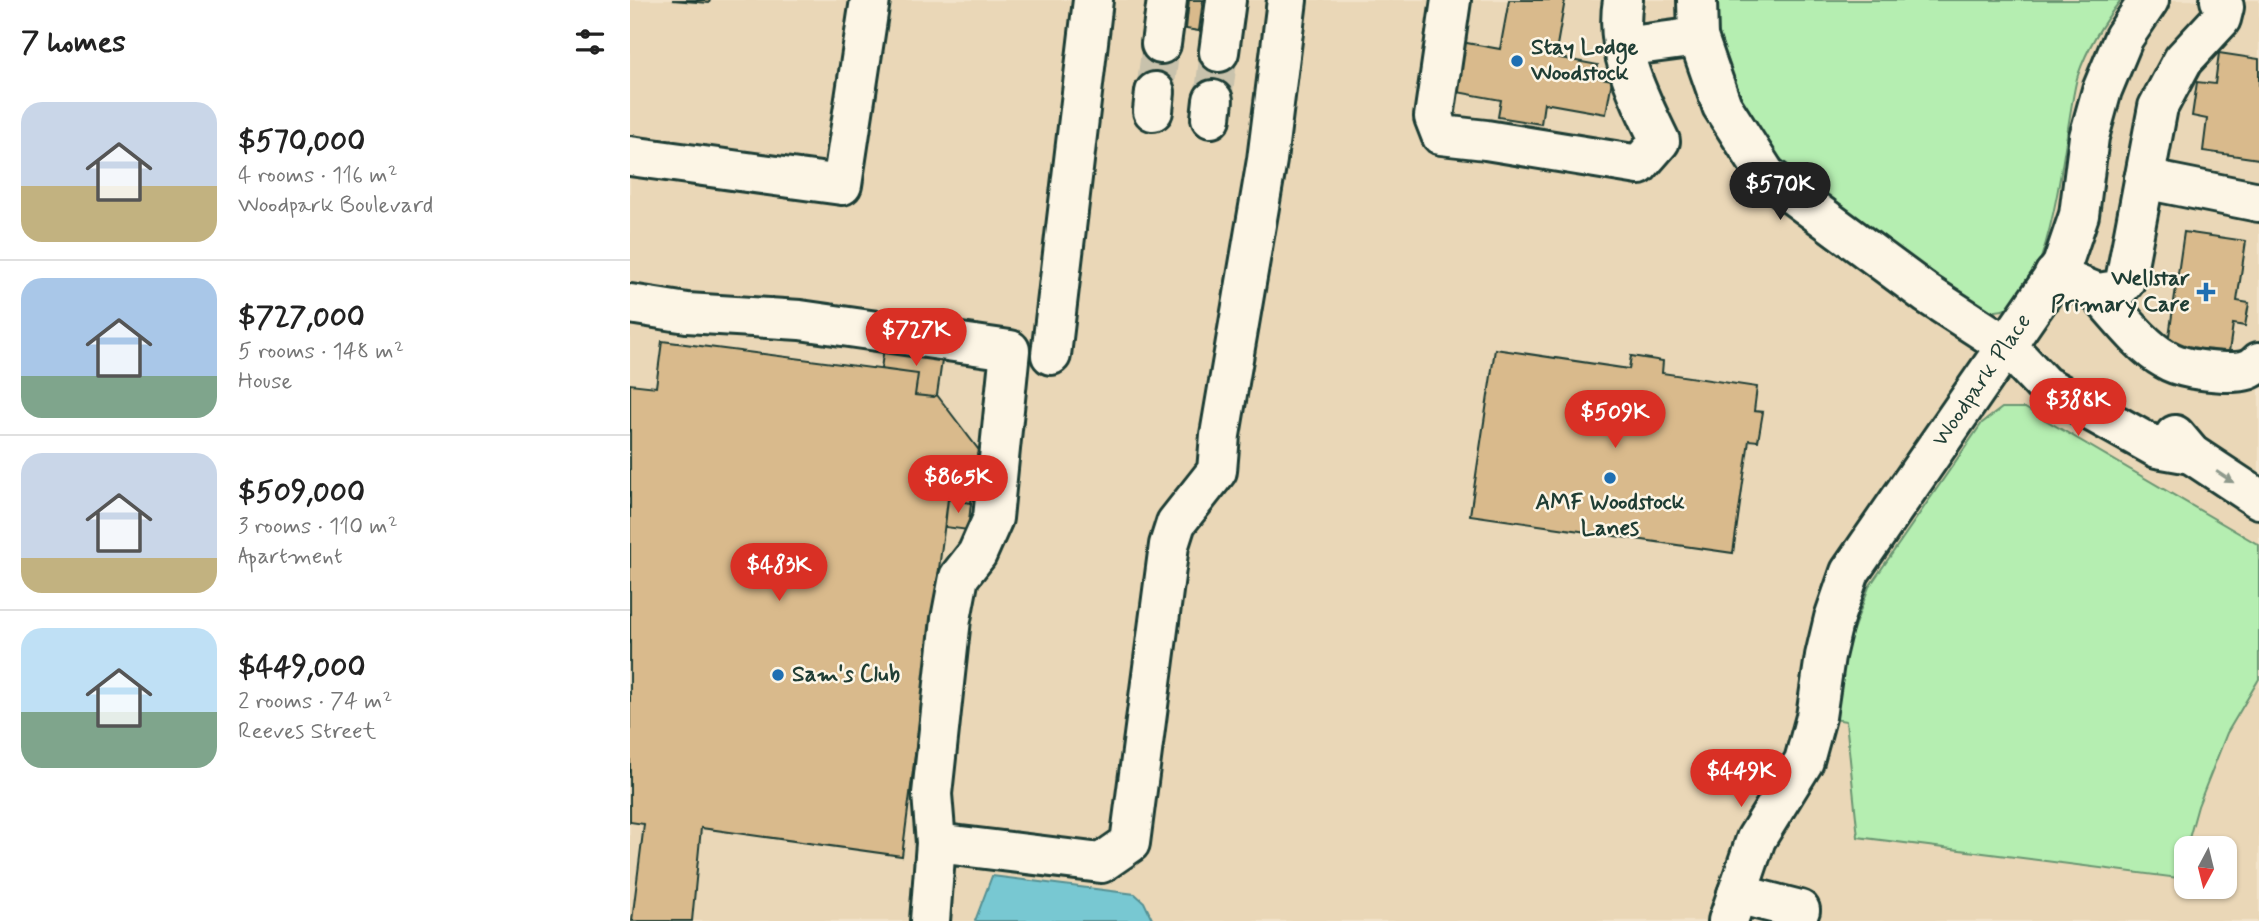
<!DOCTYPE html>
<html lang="en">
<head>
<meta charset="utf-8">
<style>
	:root { --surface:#fff; --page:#f6f6f6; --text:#222; --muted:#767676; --line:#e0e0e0; --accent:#d93025 }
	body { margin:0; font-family:Mynerve,sans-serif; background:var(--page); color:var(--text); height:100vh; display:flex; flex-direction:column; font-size:26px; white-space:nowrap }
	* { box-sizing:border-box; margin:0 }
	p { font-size:23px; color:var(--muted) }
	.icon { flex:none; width:38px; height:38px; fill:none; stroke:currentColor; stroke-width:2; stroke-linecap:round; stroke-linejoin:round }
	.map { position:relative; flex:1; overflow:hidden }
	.drawer { display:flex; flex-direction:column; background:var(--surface); width:630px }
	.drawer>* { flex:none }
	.needle { width:46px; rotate:187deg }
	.tools { position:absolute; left:1544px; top:836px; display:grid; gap:14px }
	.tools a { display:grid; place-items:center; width:63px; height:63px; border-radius:14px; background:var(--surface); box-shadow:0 2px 5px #0004; font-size:35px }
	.price { position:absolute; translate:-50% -60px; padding:0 16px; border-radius:24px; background:var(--accent); color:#fff; font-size:23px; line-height:46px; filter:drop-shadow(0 2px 4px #0008) }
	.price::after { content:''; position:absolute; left:50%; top:42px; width:21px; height:16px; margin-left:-10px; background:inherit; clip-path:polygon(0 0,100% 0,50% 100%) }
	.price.selected { background:#222; color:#fff }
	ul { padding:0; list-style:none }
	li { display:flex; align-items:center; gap:21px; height:175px; padding:0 21px }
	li+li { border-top:2px solid var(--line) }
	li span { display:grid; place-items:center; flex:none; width:196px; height:140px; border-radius:21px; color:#555 }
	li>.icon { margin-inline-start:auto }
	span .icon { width:84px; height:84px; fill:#fffc; stroke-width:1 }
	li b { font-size:30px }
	h2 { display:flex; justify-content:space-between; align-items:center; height:84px; padding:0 21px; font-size:30px }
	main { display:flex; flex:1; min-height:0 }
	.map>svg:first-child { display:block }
	.built { fill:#ead7b7; fill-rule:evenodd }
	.green { fill:#b5eeb1; stroke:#6a9672; stroke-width:2 }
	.water { fill:#78c8d2; stroke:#549093; stroke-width:2 }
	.building { fill:#d9ba8c; stroke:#1f3d34; stroke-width:2 }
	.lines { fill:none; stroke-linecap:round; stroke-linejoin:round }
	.minor-tunnel { stroke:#c8c2ac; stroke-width:38; stroke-dasharray:38 19; stroke-linecap:butt }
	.minor-casing { stroke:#1f3d34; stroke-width:44 }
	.minor { stroke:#fcf5e5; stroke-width:38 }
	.oneway { fill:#8e998c }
	.poi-dot { fill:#1f6fb2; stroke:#fcf5e5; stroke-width:2.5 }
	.labels { text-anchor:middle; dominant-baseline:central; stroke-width:5; stroke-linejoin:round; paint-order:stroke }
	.poi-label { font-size:23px; font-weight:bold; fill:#1f3d34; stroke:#fcf5e5; text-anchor:start }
	.street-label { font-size:23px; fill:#1f3d34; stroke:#fcf5e5 }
</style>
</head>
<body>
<main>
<section class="drawer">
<h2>7 homes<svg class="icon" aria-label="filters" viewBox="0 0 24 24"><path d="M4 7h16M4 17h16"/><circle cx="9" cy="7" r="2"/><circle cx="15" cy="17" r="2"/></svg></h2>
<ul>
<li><span style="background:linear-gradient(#c9d6e8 60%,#c2b280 0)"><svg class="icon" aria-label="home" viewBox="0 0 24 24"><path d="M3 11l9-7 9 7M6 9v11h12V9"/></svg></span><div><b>$570,000</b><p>4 rooms · 116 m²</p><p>Woodpark Boulevard</p></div></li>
<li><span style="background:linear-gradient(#a9c7e8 70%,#7fa58c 0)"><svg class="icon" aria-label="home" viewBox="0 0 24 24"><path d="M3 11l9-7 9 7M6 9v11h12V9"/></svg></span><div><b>$727,000</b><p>5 rooms · 148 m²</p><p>House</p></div></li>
<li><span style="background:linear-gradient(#c9d6e8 75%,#c2b280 0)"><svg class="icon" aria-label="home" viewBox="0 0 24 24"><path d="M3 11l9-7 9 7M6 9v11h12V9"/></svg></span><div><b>$509,000</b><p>3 rooms · 110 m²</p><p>Apartment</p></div></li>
<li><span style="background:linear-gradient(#bfe0f5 60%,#7fa58c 0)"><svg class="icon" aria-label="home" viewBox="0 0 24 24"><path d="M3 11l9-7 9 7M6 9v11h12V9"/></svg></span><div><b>$449,000</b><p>2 rooms · 74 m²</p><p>Reeves Street</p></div></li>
</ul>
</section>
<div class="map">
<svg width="1629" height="921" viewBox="0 0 1629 921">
	<rect width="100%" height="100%" fill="#f2e3ca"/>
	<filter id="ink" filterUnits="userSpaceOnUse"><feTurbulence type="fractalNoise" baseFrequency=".0143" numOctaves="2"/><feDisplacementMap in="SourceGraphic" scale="14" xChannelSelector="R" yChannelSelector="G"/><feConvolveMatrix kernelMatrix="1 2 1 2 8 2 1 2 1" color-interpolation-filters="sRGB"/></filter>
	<g filter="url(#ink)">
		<path class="built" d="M0 0H1629V921H0ZM1556 849H1594V887H1556Z"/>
		<path class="green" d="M1085 0H1491C1474 21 1457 49 1448 75 1434 115 1425 334 1355 309L1172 181 1134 142 1094 64 1085 27Z
			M1372 408H1395L1629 545V679L1597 733 1568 806 1548 878 1228 837 1216 721 1204 719 1216 649 1239 587 1352 423Z"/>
		<path class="water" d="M362 876 505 894 514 902 523 921H345Z"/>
		<path class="building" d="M42 0H80L79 3Z
			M559 0H573L569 31 556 29Z
			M879 0H935L925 57 968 65 966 77 982 80 976 114 914 103 911 124 868 117 871 100 822 91 831 42 870 49Z
			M1589 53 1629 59V159L1573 151 1577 119 1562 116 1567 82 1585 84Z
			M1554 232 1616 241 1607 301 1619 303 1615 326 1603 324 1598 359 1537 350Z
			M32 341 288 374 285 395 304 397 307 395 351 453 347 455 341 503 318 499 272 856 71 828 62 921H2L14 824 0 822V384L26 387Z
			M254 347 313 354 307 395 304 397 285 395 288 374 251 369Z
			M865 349 999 369 1001 356 1033 361 1032 373 1127 387 1124 411 1133 412 1128 441 1119 440 1103 553 840 515Z
			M318 499 341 503 338 530 315 527Z"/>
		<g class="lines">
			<path class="minor-tunnel" d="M525 92 531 44
				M583 100 589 52"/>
			<g class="minor-casing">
				<g id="minor">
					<path d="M821 0 804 117 811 135 856 140 1009 165 1030 141C1009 97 984 51 993 0"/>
					<path d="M1067 0 1068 37 1092 106 1136 175 1297 294 1377 346 1414 385 1527 448 1561 454"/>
					<path d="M531 44 537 0"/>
					<path d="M993 47 1068 37"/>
					<path d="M589 52 596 0"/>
					<path d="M523 111 525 92"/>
					<path d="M581 118 583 100"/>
					<path d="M0 156 212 185 240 0"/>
					<path d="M1514 179 1629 202"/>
					<path d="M1424 275 1468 293 1487 290 1495 281 1528 107 1553 60 1591 19 1594 7 1590 0"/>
					<path d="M1468 293C1487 313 1511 346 1535 359 1551 369 1575 371 1594 372 1607 372 1619 373 1629 362"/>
					<path d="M0 304 57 313 170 320 380 350 363 518 347 554 329 577 321 619 302 794 306 843"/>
					<path d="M421 355 463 0"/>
					<path d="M1545 435 1561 454 1629 499"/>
					<path d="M1107 894 1170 910"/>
					<path d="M300 921 306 843 471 863 500 843 539 545 546 523 587 471 590 435 637 160 657 0"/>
					<path id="s1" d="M1098 921 1126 839 1174 761 1186 717 1195 656 1204 618 1220 572 1432 265 1449 215 1459 137 1472 90 1494 37 1519 0"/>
				</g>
			</g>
			<use href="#minor" class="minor"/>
		</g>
		<defs><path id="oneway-solid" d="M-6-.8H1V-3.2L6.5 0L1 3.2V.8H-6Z" transform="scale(1.75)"/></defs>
		<use class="oneway" href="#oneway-solid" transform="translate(1595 477) rotate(33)"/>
	</g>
	<g class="poi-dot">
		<circle cx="887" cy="61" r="7"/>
		<path d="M1572.5 281.5h7v7h7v7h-7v7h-7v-7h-7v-7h7z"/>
		<circle cx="980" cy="478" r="7"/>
		<circle cx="148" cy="675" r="7"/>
	</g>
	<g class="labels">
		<g class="poi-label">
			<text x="901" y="48">Stay Lodge<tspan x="901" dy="26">Woodstock</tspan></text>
			<text x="1560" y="279" text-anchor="end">Wellstar<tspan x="1560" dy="26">Primary Care</tspan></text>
			<text x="980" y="503" text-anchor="middle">AMF Woodstock<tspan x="980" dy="26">Lanes</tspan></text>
			<text x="162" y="675">Sam's Club</text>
		</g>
		<g class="street-label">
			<text stroke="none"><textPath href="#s1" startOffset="606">Woodpark Place</textPath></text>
		</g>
	</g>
</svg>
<div class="tools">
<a><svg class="needle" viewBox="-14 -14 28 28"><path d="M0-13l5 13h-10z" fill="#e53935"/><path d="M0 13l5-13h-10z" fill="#767676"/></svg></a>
</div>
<b class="price selected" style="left:1150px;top:222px">$570K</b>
<b class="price" style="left:286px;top:368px">$727K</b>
<b class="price" style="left:1448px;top:438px">$388K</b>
<b class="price" style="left:985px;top:450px">$509K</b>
<b class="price" style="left:328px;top:515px">$865K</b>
<b class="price" style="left:149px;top:603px">$483K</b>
<b class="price" style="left:1111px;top:809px">$449K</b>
</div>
</main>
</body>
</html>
